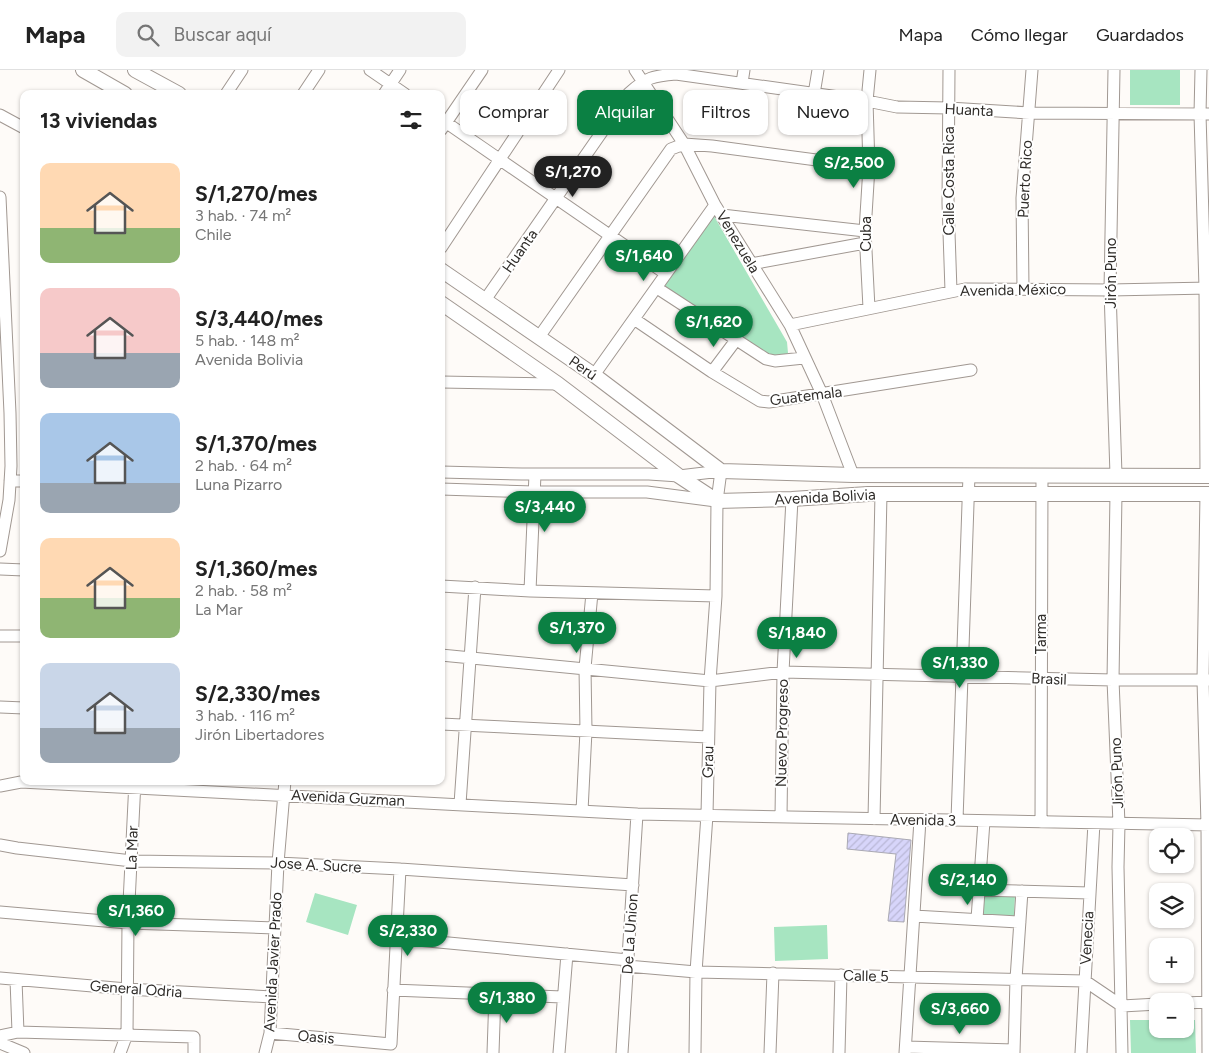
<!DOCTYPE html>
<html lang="es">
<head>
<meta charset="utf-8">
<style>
	:root { --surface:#fff; --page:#f2f2f2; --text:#222; --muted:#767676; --line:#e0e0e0; --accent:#0b8043 }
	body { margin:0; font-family:Figtree,sans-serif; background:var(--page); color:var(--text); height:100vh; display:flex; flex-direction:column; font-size:19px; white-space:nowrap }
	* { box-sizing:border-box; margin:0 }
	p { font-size:16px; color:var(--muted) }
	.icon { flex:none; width:28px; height:28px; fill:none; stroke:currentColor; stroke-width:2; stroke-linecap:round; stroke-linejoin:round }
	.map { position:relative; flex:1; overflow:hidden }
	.side { position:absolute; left:20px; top:20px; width:425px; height:695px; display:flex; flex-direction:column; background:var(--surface); border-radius:10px; box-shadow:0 1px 4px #0004 }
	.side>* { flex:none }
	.banner { position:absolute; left:460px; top:20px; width:475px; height:45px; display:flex; gap:10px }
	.tools { position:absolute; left:1149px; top:758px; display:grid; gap:10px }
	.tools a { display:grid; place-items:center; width:45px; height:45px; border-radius:10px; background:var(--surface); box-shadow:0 1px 4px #0004; font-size:25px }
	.price { position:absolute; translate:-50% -42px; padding:0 11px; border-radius:18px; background:var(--accent); color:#fff; font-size:16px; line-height:32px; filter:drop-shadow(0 1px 2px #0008) }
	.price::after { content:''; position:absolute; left:50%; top:30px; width:15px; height:11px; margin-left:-8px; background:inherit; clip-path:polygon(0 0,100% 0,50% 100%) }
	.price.selected { background:#222; color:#fff }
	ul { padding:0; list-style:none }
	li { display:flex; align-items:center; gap:15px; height:125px; padding:0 20px }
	li span { display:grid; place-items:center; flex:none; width:140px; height:100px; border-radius:10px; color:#555 }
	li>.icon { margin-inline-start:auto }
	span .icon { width:60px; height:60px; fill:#fffc; stroke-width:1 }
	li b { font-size:21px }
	h2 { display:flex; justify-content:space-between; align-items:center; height:60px; padding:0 20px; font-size:21px }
	.chip { padding:0 18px; border-radius:10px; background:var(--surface); box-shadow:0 1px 4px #0004; font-size:18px; line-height:45px }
	.chip.selected { background:var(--accent); color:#fff }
	header { display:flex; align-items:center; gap:30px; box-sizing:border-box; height:70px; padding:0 25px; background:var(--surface); border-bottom:1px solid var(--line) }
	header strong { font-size:24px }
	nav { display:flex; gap:28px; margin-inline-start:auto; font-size:18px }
	.search { width:350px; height:45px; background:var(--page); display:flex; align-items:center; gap:12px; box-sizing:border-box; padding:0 18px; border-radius:10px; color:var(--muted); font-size:19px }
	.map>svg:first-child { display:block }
	.park { fill:#a7e5c1 }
	.building { fill:url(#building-hatch); stroke:#aaa9b3 }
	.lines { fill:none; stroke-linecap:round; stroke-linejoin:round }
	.minor-casing { stroke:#a19892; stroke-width:13 }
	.major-casing { stroke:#a19892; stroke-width:16 }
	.minor { stroke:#fff; stroke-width:11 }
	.major { stroke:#fff; stroke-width:14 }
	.labels { text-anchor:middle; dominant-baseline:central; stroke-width:4; stroke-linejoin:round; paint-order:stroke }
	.street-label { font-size:15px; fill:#2f2c29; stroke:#fff }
</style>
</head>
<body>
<header>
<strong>Mapa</strong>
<div class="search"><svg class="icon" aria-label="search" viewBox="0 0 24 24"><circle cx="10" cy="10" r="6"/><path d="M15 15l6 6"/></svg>Buscar aquí</div>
<nav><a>Mapa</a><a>Cómo llegar</a><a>Guardados</a></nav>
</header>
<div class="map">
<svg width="1209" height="983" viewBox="0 0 1209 983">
	<defs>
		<pattern id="building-hatch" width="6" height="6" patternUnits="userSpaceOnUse" patternTransform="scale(1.25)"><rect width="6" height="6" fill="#d7d5fa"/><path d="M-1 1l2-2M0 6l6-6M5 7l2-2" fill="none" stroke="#b9b7d6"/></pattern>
	</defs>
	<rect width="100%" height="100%" fill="#fefbf8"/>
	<path class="park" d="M1130 0H1180V35H1130Z
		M710 146H714L787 272 788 283 784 286 765 287 666 220 663 214Z
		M315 823 357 835 348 865 306 852Z
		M979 824 1015 826 1014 848 978 847Z
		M827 855 828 889 775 891 774 857Z
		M1130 950H1157L1158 959H1185V950H1195L1196 983H1131Z"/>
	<path class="building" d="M848 763 911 770 904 852 888 851 896 784 847 779Z"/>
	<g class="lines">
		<g class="minor-casing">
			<path id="minor" d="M370 0 405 24
				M635 0 684 74 715 135 790 255 822 324 853 405
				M949 0 948 133 951 221
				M1114 0 1110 220 1116 405
				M1201 0 1200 44 1205 218 1206 406
				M742 13 744 0
				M226 24 242 0
				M303 24 319 0
				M384 24 400 0
				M814 24 818 0
				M0 45 24 58
				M441 49 666 204
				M441 60 482 0
				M0 127 10 343 11 396 9 430 0 481
				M722 145 865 161
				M441 178 559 0
				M751 194 865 173
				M657 218 766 289 775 291 804 288
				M1023 219 1022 128 1032 0
				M485 230 629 23C647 7 653 6 676 4L867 31 897 37 949 38 1030 43 1209 44
				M869 238 865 161 869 97 867 31 870 0
				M634 249 712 302 760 331 769 332 971 300
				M790 255 965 219 1110 220 1209 218
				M539 267 671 79 684 74 712 76 869 97
				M712 302 736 270
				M594 305 715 135
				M441 312 558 314
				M441 402 522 404H649L679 406 721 401 717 431 716 526 710 611 707 745 696 902 695 983
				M10 411H24
				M441 419 534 422H647L716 431
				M1116 424 1113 610 1119 754 1118 797 1122 983
				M1206 424 1203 610 1207 755 1208 983
				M0 499 24 500
				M441 516 530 521 716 526
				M530 521 535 404
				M0 566H24
				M441 585 710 611 783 602 1113 610H1209
				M0 637 24 638
				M441 654 708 667
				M0 716 21 712 637 744 1209 755
				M460 734 475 517
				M582 741 586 661 585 598 592 523
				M781 747 783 602 792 429
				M874 749 881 424
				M957 750 969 405
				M1041 752 1042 405
				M0 775 17 778 132 791 278 793 400 799 633 815
				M978 820 1090 823
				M0 842 128 853 275 858
				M914 846 1020 852
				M977 849 984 751
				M396 868 628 890
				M627 896 696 902 1085 911 1122 936 1158 934
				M0 908 127 919 272 927
				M16 910 18 962
				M393 920 562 927
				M1185 933 1209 932
				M270 963 391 974 400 799
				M0 966 18 962 194 967V983
				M0 973 24 983
				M906 977 1014 980
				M120 983 127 964 128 853 135 711
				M265 983 270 963 278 793 285 711
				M493 983 495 924
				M559 983 567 884
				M622 983 637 744
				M770 983 773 903
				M839 983 841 905
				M905 983 920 750
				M1014 983 1016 909 1022 821
				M1081 983 1094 753"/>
		</g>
		<g class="major-casing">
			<path id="major" d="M83 0 125 24
				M135 0 179 24
				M441 200 594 305 721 401 853 405 1209 406
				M441 233 558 314 679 406 717 431 792 429 868 424H1209"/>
		</g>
		<use href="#minor" class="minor"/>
		<use href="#major" class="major"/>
	</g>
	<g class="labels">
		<g class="street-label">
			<text transform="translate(969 40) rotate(3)">Huanta</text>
			<text transform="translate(1025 109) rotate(-87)">Puerto Rico</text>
			<text transform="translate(949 111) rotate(-90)">Calle Costa Rica</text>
			<text transform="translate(866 164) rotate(-90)">Cuba</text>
			<text transform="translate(738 172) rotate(59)">Venezuela</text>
			<text transform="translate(520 181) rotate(-55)">Huanta</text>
			<text transform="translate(1111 203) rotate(-90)">Jirón Puno</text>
			<text transform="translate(1013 220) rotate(-1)">Avenida México</text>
			<text transform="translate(583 298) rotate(35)">Perú</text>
			<text transform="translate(806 326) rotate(-7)">Guatemala</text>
			<text transform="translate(825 427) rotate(-3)">Avenida Bolivia</text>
			<text transform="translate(1041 564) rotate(-90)">Tarma</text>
			<text transform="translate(1049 609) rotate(2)">Brasil</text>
			<text transform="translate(782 663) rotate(-89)">Nuevo Progreso</text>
			<text transform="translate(708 692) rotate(-89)">Grau</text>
			<text transform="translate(1117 703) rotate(-92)">Jirón Puno</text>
			<text transform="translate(348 728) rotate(3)">Avenida Guzman</text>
			<text transform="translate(923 750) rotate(1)">Avenida 3</text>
			<text transform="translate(132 778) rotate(-88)">La Mar</text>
			<text transform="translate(316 795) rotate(3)">Jose A. Sucre</text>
			<text transform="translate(630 864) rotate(-86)">De La Union</text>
			<text transform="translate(1087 868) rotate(-87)">Venecia</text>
			<text transform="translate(273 892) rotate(-87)">Avenida Javier Prado</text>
			<text transform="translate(866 906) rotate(1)">Calle 5</text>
			<text transform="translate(136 919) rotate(4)">General Odria</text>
			<text transform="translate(316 967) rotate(5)">Oasis</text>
		</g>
	</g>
</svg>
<div class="tools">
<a><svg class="icon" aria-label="locate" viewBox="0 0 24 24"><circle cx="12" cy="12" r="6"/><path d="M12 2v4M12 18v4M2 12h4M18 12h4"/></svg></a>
<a><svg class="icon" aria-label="layers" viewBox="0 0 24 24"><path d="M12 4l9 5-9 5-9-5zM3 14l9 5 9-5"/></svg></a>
<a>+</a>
<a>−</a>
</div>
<b class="price" style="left:854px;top:119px">S/2,500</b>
<b class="price selected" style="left:573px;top:128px">S/1,270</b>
<b class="price" style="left:644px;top:212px">S/1,640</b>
<b class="price" style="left:714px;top:278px">S/1,620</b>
<b class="price" style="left:545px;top:463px">S/3,440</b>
<b class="price" style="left:577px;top:584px">S/1,370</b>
<b class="price" style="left:797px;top:589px">S/1,840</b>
<b class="price" style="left:960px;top:619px">S/1,330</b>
<b class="price" style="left:968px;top:836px">S/2,140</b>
<b class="price" style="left:136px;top:867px">S/1,360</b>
<b class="price" style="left:408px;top:887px">S/2,330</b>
<b class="price" style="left:507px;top:954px">S/1,380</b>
<b class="price" style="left:960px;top:965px">S/3,660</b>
<div class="banner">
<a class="chip">Comprar</a>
<a class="chip selected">Alquilar</a>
<a class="chip">Filtros</a>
<a class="chip">Nuevo</a>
</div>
<section class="side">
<h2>13 viviendas<svg class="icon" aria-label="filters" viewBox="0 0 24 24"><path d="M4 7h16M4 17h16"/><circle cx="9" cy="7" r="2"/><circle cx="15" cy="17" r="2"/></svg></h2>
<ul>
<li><span style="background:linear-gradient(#ffd9b3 65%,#8fb573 0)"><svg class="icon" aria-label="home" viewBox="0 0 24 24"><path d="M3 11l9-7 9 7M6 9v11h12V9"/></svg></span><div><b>S/1,270/mes</b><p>3 hab. · 74 m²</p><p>Chile</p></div></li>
<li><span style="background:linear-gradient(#f6c9c9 65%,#9aa5b1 0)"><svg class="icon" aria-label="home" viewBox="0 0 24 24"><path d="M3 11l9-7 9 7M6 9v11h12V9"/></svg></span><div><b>S/3,440/mes</b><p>5 hab. · 148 m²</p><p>Avenida Bolivia</p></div></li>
<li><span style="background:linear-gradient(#a9c7e8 70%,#9aa5b1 0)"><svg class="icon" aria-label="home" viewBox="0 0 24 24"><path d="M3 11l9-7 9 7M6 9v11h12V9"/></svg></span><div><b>S/1,370/mes</b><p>2 hab. · 64 m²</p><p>Luna Pizarro</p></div></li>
<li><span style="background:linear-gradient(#ffd9b3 60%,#8fb573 0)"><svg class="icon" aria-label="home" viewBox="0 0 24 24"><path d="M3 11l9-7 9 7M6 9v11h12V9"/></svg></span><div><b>S/1,360/mes</b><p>2 hab. · 58 m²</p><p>La Mar</p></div></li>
<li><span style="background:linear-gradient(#c9d6e8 65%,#9aa5b1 0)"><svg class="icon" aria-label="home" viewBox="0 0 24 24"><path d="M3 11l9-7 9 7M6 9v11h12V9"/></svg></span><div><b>S/2,330/mes</b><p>3 hab. · 116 m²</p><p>Jirón Libertadores</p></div></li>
</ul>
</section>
</div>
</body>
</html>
